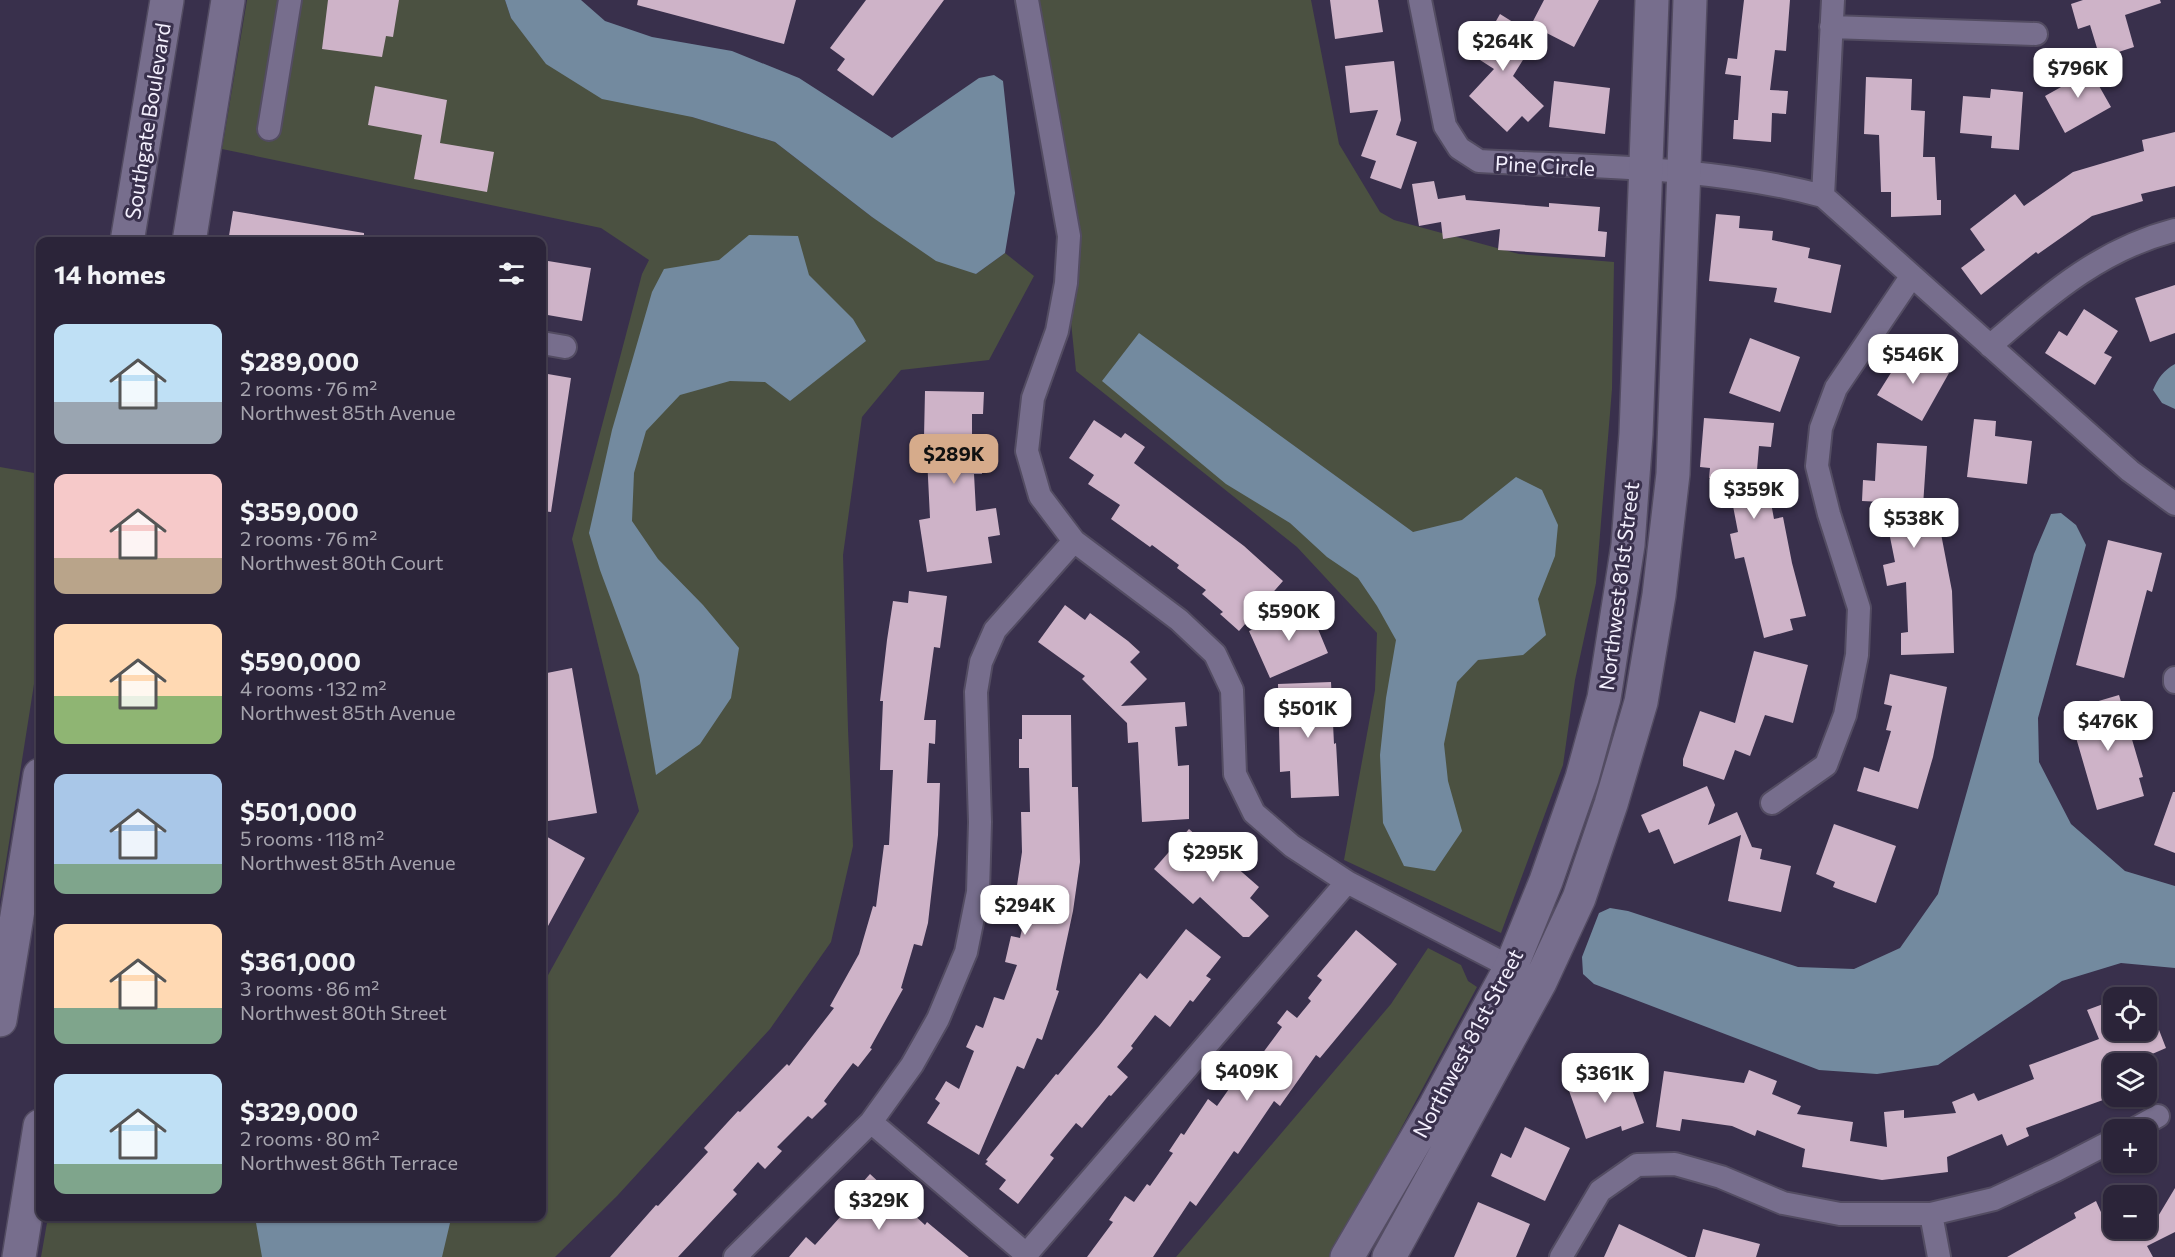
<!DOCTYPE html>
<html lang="en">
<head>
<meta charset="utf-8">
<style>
	:root { --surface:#2b2439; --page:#373044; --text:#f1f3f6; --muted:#a6a4ae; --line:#474153; --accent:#d6ab8b }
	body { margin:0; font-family:Commissioner,sans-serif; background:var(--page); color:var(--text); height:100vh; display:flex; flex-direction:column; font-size:22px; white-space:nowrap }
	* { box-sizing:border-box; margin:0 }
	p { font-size:20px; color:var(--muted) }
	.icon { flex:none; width:33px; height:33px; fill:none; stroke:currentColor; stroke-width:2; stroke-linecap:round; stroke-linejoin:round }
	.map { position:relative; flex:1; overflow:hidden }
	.side { position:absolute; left:36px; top:237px; width:510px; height:984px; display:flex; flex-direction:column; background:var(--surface); border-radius:12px; box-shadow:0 2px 4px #0004,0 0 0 2px var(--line) }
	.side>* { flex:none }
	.fabs { position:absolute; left:2103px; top:987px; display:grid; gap:12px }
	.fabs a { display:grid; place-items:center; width:54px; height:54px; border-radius:12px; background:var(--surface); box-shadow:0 2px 4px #0004,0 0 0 2px var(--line); font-size:30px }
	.price { position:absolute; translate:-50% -51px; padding:0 14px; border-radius:12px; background:#fff; color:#222; font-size:20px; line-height:39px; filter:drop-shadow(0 2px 3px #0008) }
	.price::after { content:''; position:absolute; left:50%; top:36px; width:18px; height:14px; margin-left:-9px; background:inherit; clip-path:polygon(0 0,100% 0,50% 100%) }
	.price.selected { background:var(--accent); color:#111 }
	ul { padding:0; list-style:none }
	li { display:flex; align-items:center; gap:18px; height:150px; padding:0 18px }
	li span { display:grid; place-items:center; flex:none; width:168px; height:120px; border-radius:12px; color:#555 }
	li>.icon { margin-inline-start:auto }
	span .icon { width:72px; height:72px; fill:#fffc; stroke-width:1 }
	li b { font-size:26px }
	h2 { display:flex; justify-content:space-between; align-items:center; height:72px; padding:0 18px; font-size:26px }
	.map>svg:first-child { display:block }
	.green { fill:#4b5141 }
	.water { fill:#738a9f }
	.building { fill:#ceb3c8 }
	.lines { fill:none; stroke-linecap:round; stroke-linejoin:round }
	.street-casing { stroke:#534c62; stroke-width:26 }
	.secondary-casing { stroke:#534c62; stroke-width:36 }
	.street { stroke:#776e8d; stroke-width:22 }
	.secondary { stroke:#776e8d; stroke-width:33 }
	.labels { text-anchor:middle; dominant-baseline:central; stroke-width:6; stroke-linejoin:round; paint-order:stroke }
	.street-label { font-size:21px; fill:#f4f0fe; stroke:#39304c }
</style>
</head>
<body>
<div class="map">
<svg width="2175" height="1257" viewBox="0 0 2175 1257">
	<rect width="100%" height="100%" fill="#39304c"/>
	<path class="green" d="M247 0H505L511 18 692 117 775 142 872 217 976 274 1005 253 1034 276 989 360 901 370 862 417 843 555 848 729 853 846 831 942 770 1029 617 1196 555 1257H41L48 1217 542 1216V986L639 811 572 539 642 274 649 260 601 228 222 149Z
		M1038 0H1311L1339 144 1380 212 1394 220 1519 254 1614 262 1612 389 1596 583 1575 680 1563 765 1501 933 1344 860 1375 690 1377 633 1297 547 1076 371Z
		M0 467 40 474V646L0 900Z
		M1428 948 1461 965 1468 981 1477 987 1332 1257H1176L1391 1004Z"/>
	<path class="water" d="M505 0H581L605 21 652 37 732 51 799 78 892 138 979 78 994 75 1003 81 1015 193 1005 253 976 274 936 261 872 217 775 142 692 117 602 99 546 64 511 18Z
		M749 235 798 236 809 275 853 319 866 341 790 401 765 382 730 381 680 395 646 431 634 473 632 521 658 559 703 605 739 648 731 698 700 744 656 775 639 675 600 570 589 533 612 430 652 292 664 269 719 260Z
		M1139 333 1413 532 1462 520 1516 477 1542 490 1558 525 1555 556 1538 599 1546 635 1523 655 1478 660 1457 682 1444 744 1448 781 1462 831 1435 871 1404 866 1383 823 1380 755 1386 698 1396 640 1377 606 1358 578 1327 557 1290 523 1226 484 1102 381Z
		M2175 364V409L2162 403 2153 390C2158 378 2164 370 2175 364Z
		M2061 513 2076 525 2086 545 2038 718 2039 762 2071 824 2125 871 2175 886V968L2121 963 2062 981 1938 1065 1877 1074 1819 1070 1594 984 1583 974 1582 957 1599 913 1610 908 1628 911 1798 967 1854 969 1900 948 1938 894 2034 554 2051 514Z
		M447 1216 450 1223 442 1257H262L255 1217Z"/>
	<path class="building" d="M328 0H399L393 37 386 36 382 57 322 49Z
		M638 0H796L784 44 637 5Z
		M866 0H944L873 96 837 70 845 59 830 48Z
		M1330 0H1378L1383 32 1335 39Z
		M1544 0H1599L1574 47 1531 25Z
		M1744 0H1790L1786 51 1775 50 1770 90 1788 91 1786 114 1772 113 1771 142 1733 139 1734 120H1738L1741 76 1725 74 1728 58 1737 59Z
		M2083 0H2160L2161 3 2125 15 2134 47 2100 58 2090 25 2078 29 2071 4Z
		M1500 14 1537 37 1513 76 1544 106 1528 122 1522 116 1507 132 1469 96 1494 69 1460 47 1473 26 1488 35Z
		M1394 61 1401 120 1396 135 1417 142 1401 189 1370 178 1376 161 1361 156 1378 110 1350 113 1345 66Z
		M2086 63 2111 107 2065 133 2045 96 2070 82 2066 74Z
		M1866 77 1912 79 1911 110 1925 111 1923 157H1935L1937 200H1941V215L1891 217V192H1881L1879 135 1864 134Z
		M1554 81 1610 88 1605 134 1549 127Z
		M375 86 447 100 440 143 494 152 487 192 414 179 422 135 368 125Z
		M1991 89 2023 92 2019 150 1991 148 1992 136 1960 133 1963 96 1990 98Z
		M2175 132V186L2141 194 2143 201 2092 216 2038 254 2036 252 1981 295 1961 268 1985 250 1970 229 2015 194 2024 206 2073 172 2144 151 2142 140Z
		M1434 181 1438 199 1465 195 1466 200 1549 207V203L1600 207 1598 231 1607 232 1605 257 1498 250 1500 229 1443 239 1441 222 1419 226 1412 184Z
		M233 211 364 233V242H228Z
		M1716 214 1740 216 1739 228 1773 231 1772 240 1810 248 1808 258 1841 265 1831 313 1774 302 1777 288 1709 281Z
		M542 260 591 268 582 321 542 314Z
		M2175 285V333L2150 342 2135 298Z
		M2084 309 2118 331 2104 353 2112 357 2095 385 2045 353 2059 331 2067 336Z
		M1750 338 1800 357 1780 412 1729 393Z
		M1906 349 1949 373 1922 421 1877 395Z
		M542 373 571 378 551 512 542 511Z
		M925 391 984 392 983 414H972V450H981L982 474H974L976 511 996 508 1000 535 988 537 992 563 927 572 919 520 930 518 926 437H924Z
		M1704 418 1774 423 1771 447 1759 446 1755 494 1769 492 1774 519 1783 517 1792 563 1806 616 1790 619 1793 630 1764 638 1744 557 1735 559 1730 534 1738 532 1728 480 1709 478 1710 468 1700 467Z
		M1974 419 1996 421 1995 436 2032 441 2027 484 1967 477Z
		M1094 420 1121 438 1125 433 1145 447 1134 463 1244 546 1283 581 1239 631 1220 614 1223 612 1202 594 1206 590 1177 568 1179 565 1152 545 1150 547 1111 519 1120 505 1088 484 1094 475 1069 458Z
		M1877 443 1927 446 1922 521 1938 518 1952 591 1954 653 1901 655V633L1908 632 1906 582 1887 586 1883 565 1895 562 1883 502 1862 501 1863 480 1875 481Z
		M2108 540 2162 553 2152 592 2147 590 2124 678 2076 665Z
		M909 591 947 596 940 648 934 647 924 720H936L935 744 929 743 927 783H940L938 835 928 923 922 946 914 944 901 988 903 989 870 1048 872 1049 858 1067 853 1063 824 1101 827 1104 812 1119 808 1116 777 1147 782 1151 765 1169 758 1162 733 1190 737 1194 678 1257H610L656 1205 658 1206 708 1152 704 1148 738 1111 740 1112 787 1064 789 1066 834 1008 830 1006 859 954 873 906 876 907 884 845H889L893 770H880L883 701H880L887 640 893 601 908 603Z
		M1065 605 1085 620 1090 613 1128 641 1140 652 1130 662 1147 679 1121 706 1185 702 1187 726 1175 727 1178 766 1189 765V819L1142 822 1138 742 1128 743 1127 723 1082 679 1085 676 1038 642Z
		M1308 605 1328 653 1270 678 1249 631Z
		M1754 651 1808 665 1793 723 1765 715 1750 756 1735 750 1724 780 1683 766V759L1700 711 1735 723Z
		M572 668 597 813 548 821 542 784V674Z
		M1890 674 1947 687 1933 757 1918 809 1857 791 1864 767 1879 772 1891 731 1886 730 1892 706 1884 704Z
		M1331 682 1334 744 1336 743 1339 796 1291 798 1290 771 1280 772 1278 684Z
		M2119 695 2143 777 2139 778 2144 796 2097 810 2068 710Z
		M1022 715H1071L1072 787H1078L1080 862 1073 911 1056 990 1059 991 1042 1040 1037 1038 1024 1069 1017 1066 979 1155 927 1123 940 1103 935 1099 946 1081 959 1089 974 1051 966 1047 976 1025 983 1028 994 997 1004 1000 1017 965 1005 962 1011 936 1020 938 1028 901 1015 899 1022 852 1021 812H1030L1029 768H1019V739H1022Z
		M1707 786 1715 805 1708 825 1737 812 1752 847 1762 849 1760 859 1791 866 1781 912 1728 901 1741 835 1674 864 1659 829 1649 833 1641 815Z
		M2173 792H2175V853L2154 845Z
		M1834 824 1896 846 1876 903 1833 887 1835 882 1816 874Z
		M1189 829 1209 847 1211 845 1259 887 1250 898 1269 916 1249 937H1243L1200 897 1193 904 1154 869Z
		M542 834 585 858 542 937Z
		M1186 929 1221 957 1206 976 1211 979 1193 1002 1190 1000 1170 1027 1155 1015 1131 1046 1133 1048 1117 1067 1128 1077 1111 1096 1109 1095 1082 1128 1076 1123 1050 1155 1054 1158 1018 1204 999 1189 1006 1180 985 1164 988 1161 986 1160 1056 1074 1058 1075 1099 1026 1140 973 1147 979Z
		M1356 930 1397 964 1359 1011 1320 1058 1316 1055 1280 1106 1274 1101 1238 1154 1234 1151 1196 1206 1190 1201 1153 1257H1087L1113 1222 1109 1220 1125 1196 1134 1202 1147 1184 1150 1186 1173 1153 1169 1151 1181 1133 1184 1135 1208 1099 1217 1106 1238 1076 1235 1073 1250 1052 1259 1058 1282 1027 1277 1023 1287 1010 1297 1018 1311 1001 1308 998 1322 980 1317 976Z
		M2114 1000V1030H2159L2166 1048 2129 1064H2114V1074L2112 1071 2106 1073 2114 1096 2026 1128 2029 1136 2007 1146 2002 1134 1947 1157 1948 1172 1882 1180 1802 1167 1805 1149 1757 1130 1755 1136 1732 1126 1682 1119 1680 1131 1656 1127 1664 1071 1744 1083 1749 1070 1777 1081 1772 1094 1801 1106 1797 1114 1853 1122 1850 1141 1887 1147 1884 1112 1904 1110V1118L1956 1113 1952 1102 1974 1093 1978 1101 2034 1079 2029 1065 2099 1039 2087 1010Z
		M1625 1070 1644 1123 1622 1131 1621 1126 1586 1139 1567 1085 1584 1078 1586 1084Z
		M1525 1127 1570 1148 1545 1201 1491 1176 1501 1153 1511 1158Z
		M870 1174 925 1225 927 1222 969 1257H789L806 1237 815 1245 858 1197 854 1192Z
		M2175 1188V1232L2147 1246 2153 1257H2007L2076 1218 2074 1213 2096 1201 2105 1221 2114 1217V1228H2151Z
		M1478 1202 1530 1224 1516 1257H1454Z
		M1619 1224 1688 1257H1604Z
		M1703 1229 1760 1244 1756 1257H1695Z"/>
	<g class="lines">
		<g class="street-casing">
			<path id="street" d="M1027 0 1069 236 1066 283 1057 331 1033 398 1027 451 1040 496 1074 541 1179 620 1215 654 1232 690 1235 774 1254 813 1292 846 1347 882 1522 973
				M1420 0 1445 126 1459 148 1479 161C1594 167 1711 166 1823 196L2130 471 2175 504
				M1831 27 2036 34
				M269 129 290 0
				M1823 196 1833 0
				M542 343 565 347
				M1990 346C2048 296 2098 250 2175 230
				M2175 678V682
				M1772 803 1826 765 1845 715 1857 655 1859 608 1829 514 1817 466 1821 428 1836 388 1911 277
				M871 1122 1026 1254
				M2133 1130 2158 1116
				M1931 1214 1939 1257
				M735 1257 871 1122 912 1065 938 1019 966 952 978 892 980 822 976 692 981 662 995 630 1074 541
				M1024 1257 1347 882
				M1561 1257 1600 1191 1637 1165 1675 1164 1721 1177 1783 1203 1840 1214H1931L1994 1199 2056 1170 2114 1140"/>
		</g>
		<g class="secondary-casing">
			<path id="secondary" d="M127 242 167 0
				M189 242 228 0
				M0 1020 40 775
				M19 1257 40 1126
				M1347 1257 1436 1105 1511 967 1546 881 1582 778 1604 698 1628 545 1636 434 1652 0
				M1389 1257 1540 982 1579 898 1611 804 1641 702 1659 595 1673 474 1690 0"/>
		</g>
		<use href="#street" class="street"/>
		<use href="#secondary" class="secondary"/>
	</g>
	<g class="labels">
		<g class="street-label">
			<text transform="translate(147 121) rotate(-81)">Southgate Boulevard</text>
			<text transform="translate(1545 165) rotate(3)">Pine Circle</text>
			<text transform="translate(1618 586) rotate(-83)">Northwest 81st Street</text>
			<text transform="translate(1467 1043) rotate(-62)">Northwest 81st Street</text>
		</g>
	</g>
</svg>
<div class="fabs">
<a><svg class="icon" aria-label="locate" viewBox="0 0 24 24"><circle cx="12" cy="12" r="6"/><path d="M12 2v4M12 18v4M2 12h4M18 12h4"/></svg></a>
<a><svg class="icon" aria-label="layers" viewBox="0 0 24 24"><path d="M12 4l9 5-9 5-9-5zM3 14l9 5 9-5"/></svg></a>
<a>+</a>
<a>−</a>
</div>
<b class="price" style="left:1503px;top:72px">$264K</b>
<b class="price" style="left:2078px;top:99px">$796K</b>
<b class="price" style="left:1913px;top:385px">$546K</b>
<b class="price selected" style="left:954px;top:485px">$289K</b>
<b class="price" style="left:1754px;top:520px">$359K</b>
<b class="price" style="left:1914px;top:549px">$538K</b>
<b class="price" style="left:1289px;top:642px">$590K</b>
<b class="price" style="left:1308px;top:739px">$501K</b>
<b class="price" style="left:2108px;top:752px">$476K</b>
<b class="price" style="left:1213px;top:883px">$295K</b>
<b class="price" style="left:1025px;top:936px">$294K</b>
<b class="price" style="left:1247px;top:1102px">$409K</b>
<b class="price" style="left:1605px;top:1104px">$361K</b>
<b class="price" style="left:879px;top:1231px">$329K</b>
<section class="side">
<h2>14 homes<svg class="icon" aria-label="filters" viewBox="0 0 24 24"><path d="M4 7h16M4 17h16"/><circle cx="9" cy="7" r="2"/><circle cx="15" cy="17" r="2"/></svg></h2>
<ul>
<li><span style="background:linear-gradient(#bfe0f5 65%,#9aa5b1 0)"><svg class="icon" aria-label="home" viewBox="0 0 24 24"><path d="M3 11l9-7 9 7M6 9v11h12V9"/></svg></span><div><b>$289,000</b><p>2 rooms · 76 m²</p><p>Northwest 85th Avenue</p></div></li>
<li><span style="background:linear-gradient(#f6c9c9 70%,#b9a48a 0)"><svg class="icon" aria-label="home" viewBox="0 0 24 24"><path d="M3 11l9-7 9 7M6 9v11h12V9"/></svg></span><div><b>$359,000</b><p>2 rooms · 76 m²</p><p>Northwest 80th Court</p></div></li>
<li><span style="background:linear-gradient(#ffd9b3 60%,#8fb573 0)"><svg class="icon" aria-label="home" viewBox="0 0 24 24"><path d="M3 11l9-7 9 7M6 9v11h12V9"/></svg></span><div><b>$590,000</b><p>4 rooms · 132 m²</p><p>Northwest 85th Avenue</p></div></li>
<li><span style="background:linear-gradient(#a9c7e8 75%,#7fa58c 0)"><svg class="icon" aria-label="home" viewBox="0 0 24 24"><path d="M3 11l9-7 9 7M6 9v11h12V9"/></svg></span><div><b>$501,000</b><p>5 rooms · 118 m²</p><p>Northwest 85th Avenue</p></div></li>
<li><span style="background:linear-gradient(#ffd9b3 70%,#7fa58c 0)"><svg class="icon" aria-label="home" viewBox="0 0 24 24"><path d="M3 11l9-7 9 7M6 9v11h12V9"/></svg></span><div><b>$361,000</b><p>3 rooms · 86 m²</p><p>Northwest 80th Street</p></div></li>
<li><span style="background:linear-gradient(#bfe0f5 75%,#7fa58c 0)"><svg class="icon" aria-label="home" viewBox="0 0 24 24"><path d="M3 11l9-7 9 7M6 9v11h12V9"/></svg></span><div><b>$329,000</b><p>2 rooms · 80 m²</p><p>Northwest 86th Terrace</p></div></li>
</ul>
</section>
</div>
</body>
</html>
